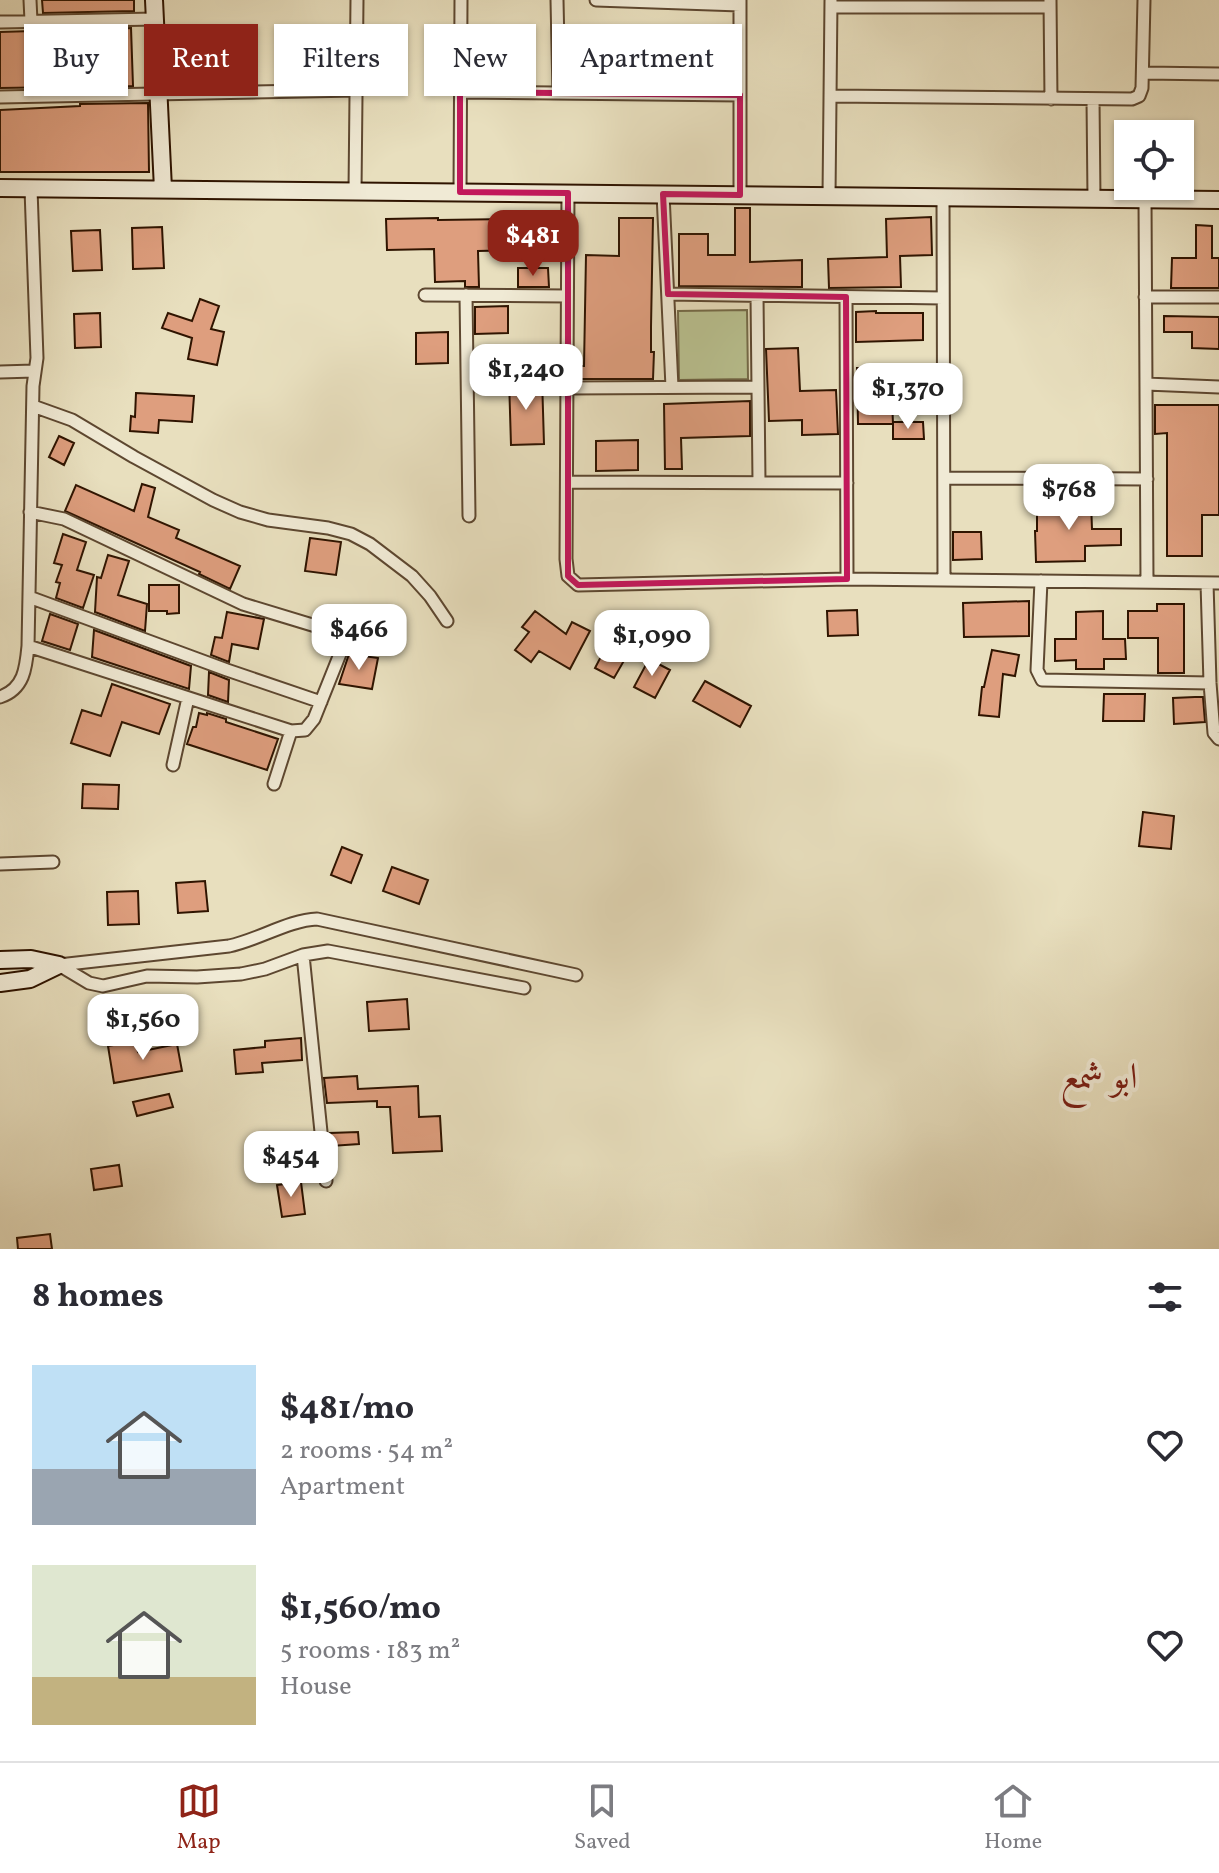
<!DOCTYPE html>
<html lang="en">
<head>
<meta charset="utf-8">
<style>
	:root { --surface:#fff; --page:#f2f2f3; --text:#2b2b33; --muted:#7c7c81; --line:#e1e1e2; --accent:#8f2418 }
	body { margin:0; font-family:Vollkorn,Amiri,serif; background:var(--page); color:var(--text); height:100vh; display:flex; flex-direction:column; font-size:30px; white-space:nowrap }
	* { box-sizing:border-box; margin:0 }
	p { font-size:26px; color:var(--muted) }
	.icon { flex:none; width:44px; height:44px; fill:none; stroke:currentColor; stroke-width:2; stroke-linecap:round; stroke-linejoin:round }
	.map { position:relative; height:1249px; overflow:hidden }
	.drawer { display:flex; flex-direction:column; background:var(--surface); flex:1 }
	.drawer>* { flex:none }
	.hud { position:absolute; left:24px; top:24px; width:800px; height:72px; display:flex; gap:16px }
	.tools { position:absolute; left:1114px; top:120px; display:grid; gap:16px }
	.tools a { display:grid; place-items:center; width:80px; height:80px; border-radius:0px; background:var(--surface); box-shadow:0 2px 6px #0004; font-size:40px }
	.price { position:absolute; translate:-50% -68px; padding:0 18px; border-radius:16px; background:#fff; color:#222; font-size:26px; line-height:52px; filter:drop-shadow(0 2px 4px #0008) }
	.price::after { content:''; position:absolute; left:50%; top:48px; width:24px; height:18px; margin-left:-12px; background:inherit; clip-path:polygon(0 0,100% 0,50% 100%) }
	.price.current { background:var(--accent); color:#fff }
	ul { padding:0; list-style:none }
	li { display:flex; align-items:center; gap:24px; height:200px; padding:0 32px }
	li span { display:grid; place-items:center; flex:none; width:224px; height:160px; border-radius:0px; color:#555 }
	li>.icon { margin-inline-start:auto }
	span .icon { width:96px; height:96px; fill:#fffc; stroke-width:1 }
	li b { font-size:34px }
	h2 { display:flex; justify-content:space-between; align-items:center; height:96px; padding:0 32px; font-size:34px }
	.chip { padding:0 28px; border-radius:0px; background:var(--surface); box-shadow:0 2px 6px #0004; font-size:28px; line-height:72px }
	.chip.current { background:var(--accent); color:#fff }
	.tab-bar { display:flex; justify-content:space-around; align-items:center; height:112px; border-top:2px solid var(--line); background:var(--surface); font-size:22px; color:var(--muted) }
	.tab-bar a { display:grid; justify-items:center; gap:4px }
	.tab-bar .current { color:var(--accent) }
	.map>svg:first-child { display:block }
	.green { fill:#b9c190; stroke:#746a48; stroke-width:2 }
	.building { fill:#de9e7e; stroke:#2f1400; stroke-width:2 }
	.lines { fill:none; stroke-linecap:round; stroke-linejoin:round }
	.street-casing { stroke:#5d4730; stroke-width:15 }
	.secondary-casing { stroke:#2f1400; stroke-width:20 }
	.street { stroke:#f0ead5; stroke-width:11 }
	.secondary { stroke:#f0ead5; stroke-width:16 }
	.marked { fill:none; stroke:#c2185b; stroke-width:6; stroke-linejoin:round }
	.labels { text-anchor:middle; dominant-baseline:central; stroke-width:8; stroke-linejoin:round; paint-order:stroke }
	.quarter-label { font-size:36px; fill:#7a1f14; stroke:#f0ead5 }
</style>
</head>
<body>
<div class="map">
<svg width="1219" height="1249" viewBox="0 0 1219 1249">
	<rect width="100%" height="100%" fill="#e8dfbe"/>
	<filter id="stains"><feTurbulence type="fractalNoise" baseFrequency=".0025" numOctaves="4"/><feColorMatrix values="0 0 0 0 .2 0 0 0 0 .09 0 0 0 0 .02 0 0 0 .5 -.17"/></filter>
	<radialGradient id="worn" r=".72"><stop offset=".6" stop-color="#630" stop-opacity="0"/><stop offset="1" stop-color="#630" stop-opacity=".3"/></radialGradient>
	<path class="green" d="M747 310 748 379 679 380 678 311Z"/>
	<path class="building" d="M42 0H134V11L43 13Z
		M131 28 133 86 0 88V32Z
		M148 103 149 172H0V110L80 106V104Z
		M735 208H750V262L802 260V287L679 286V234H708V255H735Z
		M931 217 932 255 900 256 901 287 829 288 828 259 887 257 886 219Z
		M438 218V220L519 219 520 250 478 251 479 287H465V281L435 282 434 249 387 250 386 219Z
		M619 218H653L651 327V352H654L653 379H581V366H584L586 255 619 256Z
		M1196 225 1212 226V258H1219V288H1171L1172 258H1196Z
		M162 227 164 268 133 269 132 228Z
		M100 230 102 270 73 271 71 231Z
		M518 268H548L549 287H518Z
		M200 299 219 306 211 329 224 332 217 365 188 359 192 338 162 328 168 313 192 321Z
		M508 306V333L475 334V307Z
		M876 311V313H923V340L856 342V312Z
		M100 313 101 347 75 348 74 314Z
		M1164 316 1219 317V349L1192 348V332H1164Z
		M448 332V363L416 364V333Z
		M798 348 800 391 836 390 838 434 802 435V420L769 421 766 349Z
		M857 368H892V383H923V397L892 398 893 424H858Z
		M542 378 544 444 511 445 509 379Z
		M136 393 194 396 192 422 159 420 158 433 130 431 131 416 135 417Z
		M750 401V436L681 438 682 469H665L664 404Z
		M1155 405H1219V515H1202V556H1167V433L1155 434Z
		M893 422H923L924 439H893Z
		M59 436 74 443 64 465 49 457Z
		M638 440V470L596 471V441Z
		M142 484 155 488 148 517 179 530 176 538 240 566 230 589 199 574 200 572 65 511 76 485 134 511Z
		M1091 501 1092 529H1121V545L1085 546V561L1036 562 1035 531H1037V502Z
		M953 532H981L982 559 953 560Z
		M63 534 86 542 77 570 94 575 83 608 56 598 60 583 56 582 62 565 54 563Z
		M310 538 341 542 336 575 305 571Z
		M108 555 129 561 118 595 147 604 145 631 95 612 97 577 101 578Z
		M149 585H179V613L167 614V611H149Z
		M1029 601V636L964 637 963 603Z
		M1157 604H1184V673H1158V638H1128V611H1157Z
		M857 610 858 635 828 636 827 611Z
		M535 611 566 634 572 622 590 631 570 669 539 651 531 662 515 650 529 632 522 627Z
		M1103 611V639H1125L1126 659H1104V669H1076V660L1055 661V639H1076V612Z
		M227 612 264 619 258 649 232 644 229 662 211 655 215 637 222 638Z
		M50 614 78 624 70 650 42 641Z
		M94 630 191 666 189 689 92 657Z
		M609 641 629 652 614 678 595 668Z
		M992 650 1019 655 1015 676 1003 674 999 717 979 715 982 687H984Z
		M349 654 378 658 372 689 339 684Z
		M649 659 670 670 655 698 634 687Z
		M209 672 229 680 228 702 208 695Z
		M705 681 751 706 740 727 693 701Z
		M112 684 170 704 159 734 122 722 110 756 71 743 82 710 101 716Z
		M1104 694H1145L1144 721H1103Z
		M1195 697H1203L1205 722 1174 724 1173 698Z
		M199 713 207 715V713L226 719V722L278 739 267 770 187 744 193 727H196Z
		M83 784 119 785 118 809 82 808Z
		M1143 812 1174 816 1171 849 1139 846Z
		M342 847 362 855 351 883 331 875Z
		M392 867 428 880 419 904 383 891Z
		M205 881 208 911 178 913 176 883Z
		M138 891 139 924 108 925 107 892Z
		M407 999 409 1029 369 1031 367 1002Z
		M301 1038 302 1060 262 1063 263 1072 236 1074 234 1050 265 1047V1041Z
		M136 1041 138 1052 177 1044 182 1071 114 1083 108 1046Z
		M357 1076 358 1089 418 1086 419 1117 440 1116 442 1151 393 1153 390 1107H377V1101L327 1103 324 1078Z
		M169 1094 173 1107 137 1116 133 1102Z
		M358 1132 359 1144 331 1146 330 1133Z
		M119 1165 122 1186 94 1190 91 1169Z
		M301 1182 305 1214 282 1217 277 1185Z
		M50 1234 52 1249H18L17 1238Z"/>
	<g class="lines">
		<g class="street-casing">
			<path id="street" d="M30 0 31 21
				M557 0 559 93
				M596 0 740 5
				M1050 0 1051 99
				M831 7H1050
				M0 22 155 19
				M1144 73 1219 74
				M460 92 740 95
				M830 96 1132 99 1139 96 1142 88 1144 0
				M0 97 356 90
				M1093 99 1094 199
				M355 191 357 0
				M460 192 461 0
				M568 193 566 559 568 576 578 585 847 579 1219 583
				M663 194 672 387
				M740 195V0
				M829 196 831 1
				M943 197 944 580
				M1145 199 1147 582
				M668 294 943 298
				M425 295 567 296
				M466 295 469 516
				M757 296 759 482
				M846 297 847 579
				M1145 297H1219
				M467 358H567
				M0 372 34 371
				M1146 384 1219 387
				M567 388 758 387
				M33 406 72 420 134 457 213 500 240 512 268 520 328 528 351 534 370 544 412 576 430 596 447 621
				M944 478 1147 479
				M567 482 847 483
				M1041 581 1037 670 1042 680 1210 683
				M1207 583 1210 683 1214 733 1219 739
				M29 597 227 670 321 702
				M28 646 291 731 305 730 314 719 344 644 343 638 332 631 243 604 64 519 30 512
				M0 697C24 689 26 668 28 646L33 386 37 358 31 189
				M173 765 188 698
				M274 784 291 731
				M0 864 53 862
				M303 955 326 1181
				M59 965 229 946C258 940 289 920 317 919L576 975
				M59 965 89 983 103 986 147 976 197 977 241 974 265 969 303 955 328 951 524 988"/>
		</g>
		<g class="secondary-casing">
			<path id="secondary" d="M154 0 163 189
				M0 188 1219 200
				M0 960 31 959 59 965
				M0 983 30 979 59 965"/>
		</g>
		<use href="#street" class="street"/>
		<use href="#secondary" class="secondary"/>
	</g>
	<path class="marked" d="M460 92 740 95V195L663 194 668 294 846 297 847 579 578 585 568 576V193L460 192Z"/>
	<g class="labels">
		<g class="quarter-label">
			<text x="1099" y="1079">ابو شمع</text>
		</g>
	</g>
	<rect width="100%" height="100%" filter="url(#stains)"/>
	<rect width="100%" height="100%" fill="url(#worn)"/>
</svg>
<div class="tools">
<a><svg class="icon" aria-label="locate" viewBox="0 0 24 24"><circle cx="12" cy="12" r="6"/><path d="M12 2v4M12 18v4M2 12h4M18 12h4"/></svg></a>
</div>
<b class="price current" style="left:533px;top:278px">$481</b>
<b class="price" style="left:526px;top:412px">$1,240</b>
<b class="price" style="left:908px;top:431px">$1,370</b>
<b class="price" style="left:1069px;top:532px">$768</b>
<b class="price" style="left:359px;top:672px">$466</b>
<b class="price" style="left:652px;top:678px">$1,090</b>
<b class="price" style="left:143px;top:1062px">$1,560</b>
<b class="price" style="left:291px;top:1199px">$454</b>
<div class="hud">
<a class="chip">Buy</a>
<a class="chip current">Rent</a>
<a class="chip">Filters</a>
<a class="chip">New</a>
<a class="chip">Apartment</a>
</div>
</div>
<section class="drawer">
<h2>8 homes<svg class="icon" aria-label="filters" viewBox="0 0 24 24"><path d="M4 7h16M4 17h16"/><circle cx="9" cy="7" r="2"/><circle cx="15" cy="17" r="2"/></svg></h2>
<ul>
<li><span style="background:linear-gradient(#bfe0f5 65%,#9aa5b1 0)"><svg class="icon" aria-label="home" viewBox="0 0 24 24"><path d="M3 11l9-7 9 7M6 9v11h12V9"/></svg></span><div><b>$481/mo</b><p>2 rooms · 54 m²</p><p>Apartment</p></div><svg class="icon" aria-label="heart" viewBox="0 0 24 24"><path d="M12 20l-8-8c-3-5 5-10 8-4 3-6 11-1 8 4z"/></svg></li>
<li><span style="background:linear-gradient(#dfe7d0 70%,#c2b280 0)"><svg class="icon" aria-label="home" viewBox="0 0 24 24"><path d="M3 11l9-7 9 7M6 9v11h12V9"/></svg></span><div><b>$1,560/mo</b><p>5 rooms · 183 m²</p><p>House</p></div><svg class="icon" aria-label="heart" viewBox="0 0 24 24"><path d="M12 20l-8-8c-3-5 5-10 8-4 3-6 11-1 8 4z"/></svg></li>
</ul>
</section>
<nav class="tab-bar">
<a class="current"><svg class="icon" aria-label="map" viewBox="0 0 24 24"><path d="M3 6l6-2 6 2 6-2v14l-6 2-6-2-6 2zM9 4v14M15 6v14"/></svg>Map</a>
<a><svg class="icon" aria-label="saved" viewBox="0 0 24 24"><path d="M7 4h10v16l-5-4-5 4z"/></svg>Saved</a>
<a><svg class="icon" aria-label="home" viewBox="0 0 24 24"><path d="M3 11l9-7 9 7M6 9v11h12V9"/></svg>Home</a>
</nav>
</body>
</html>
